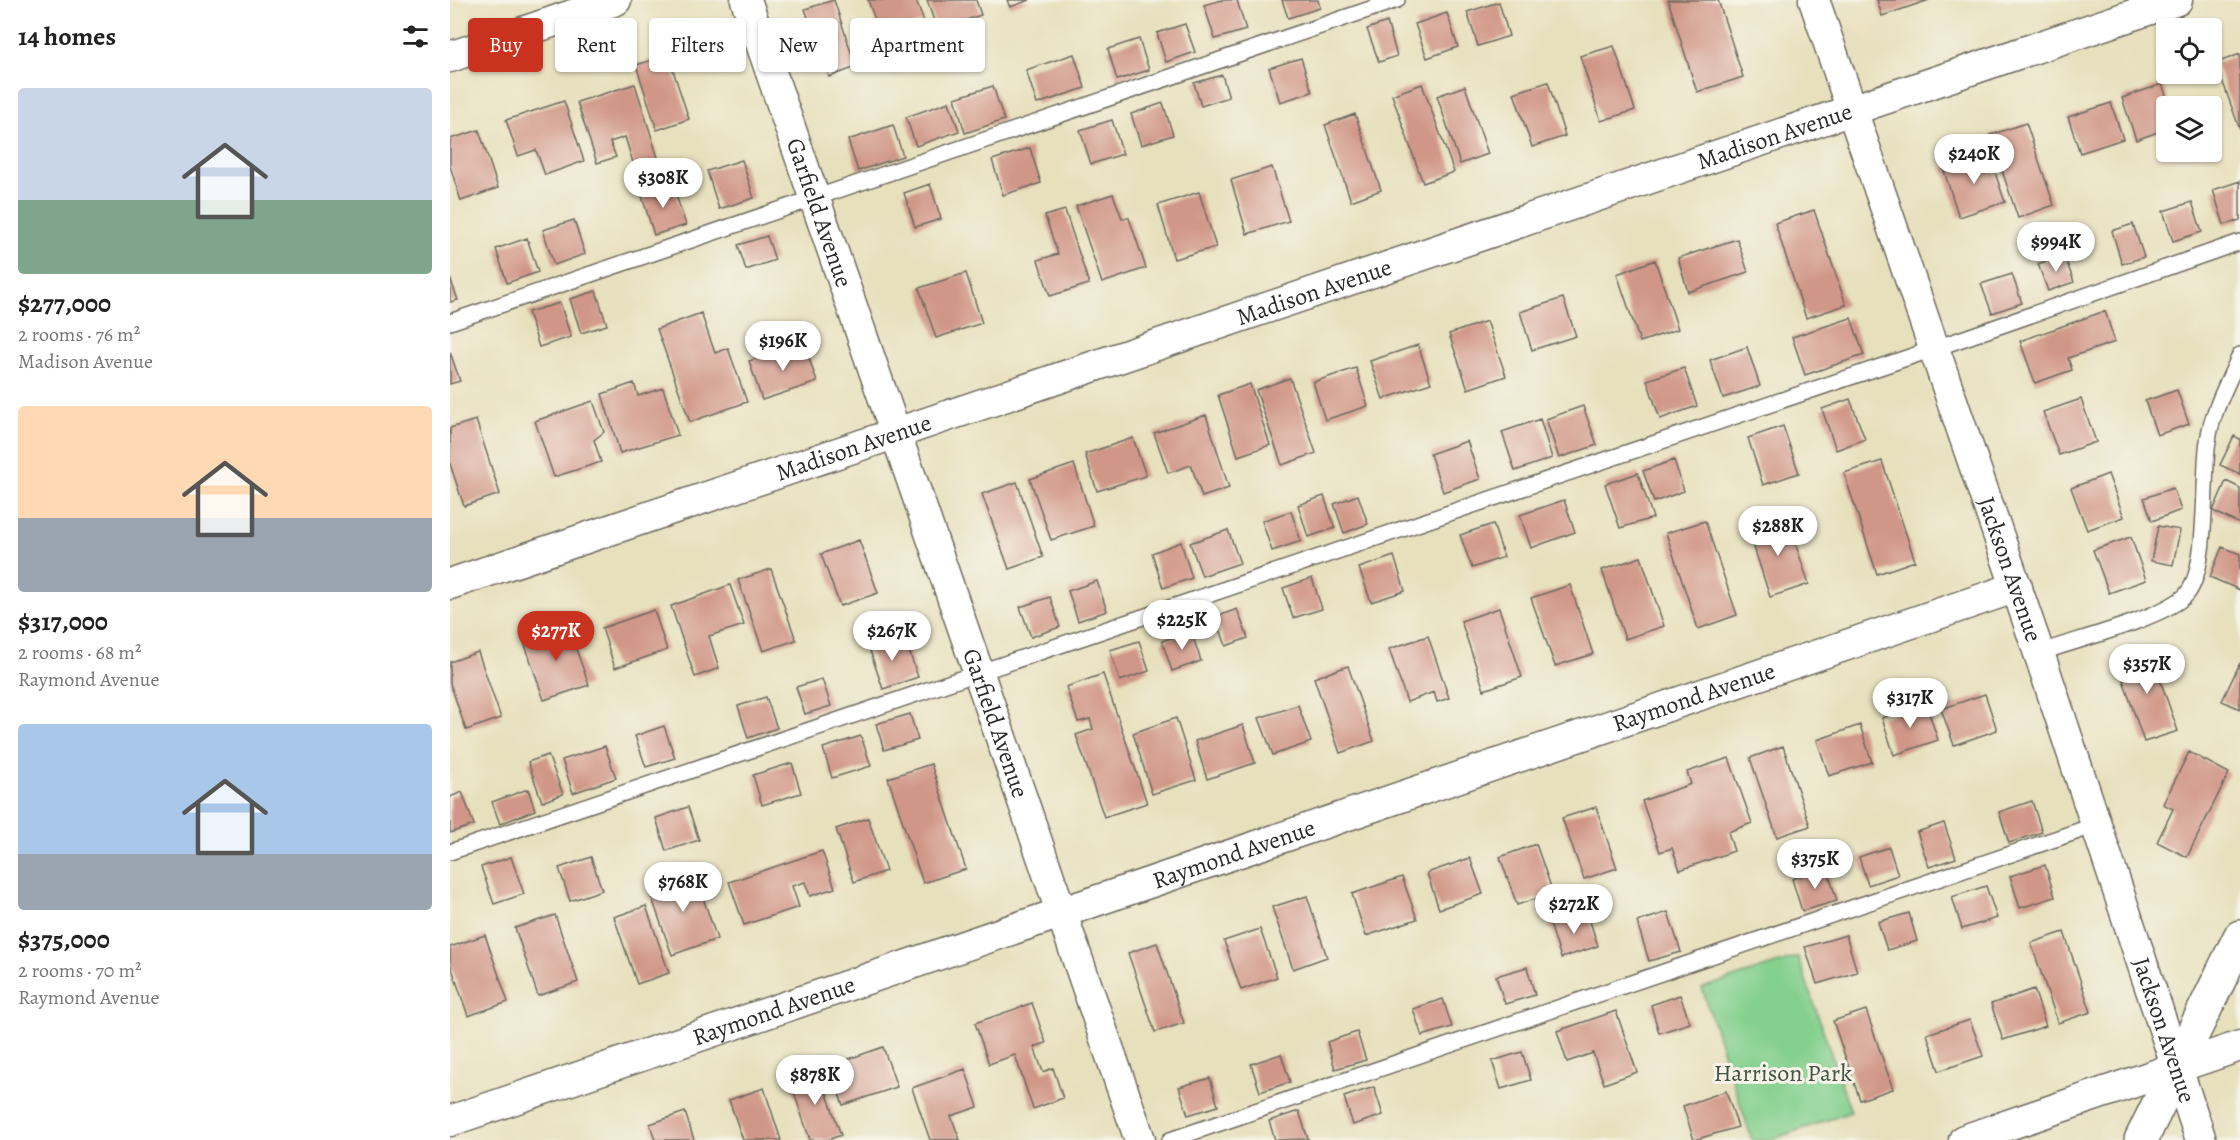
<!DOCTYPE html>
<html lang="en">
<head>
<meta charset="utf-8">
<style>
	:root { --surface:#fff; --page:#f2f2f2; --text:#222; --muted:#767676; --accent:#c8321e }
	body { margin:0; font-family:Alegreya,serif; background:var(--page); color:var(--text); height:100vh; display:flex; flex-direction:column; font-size:22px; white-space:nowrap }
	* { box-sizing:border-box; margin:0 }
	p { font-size:20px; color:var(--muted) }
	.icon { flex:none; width:33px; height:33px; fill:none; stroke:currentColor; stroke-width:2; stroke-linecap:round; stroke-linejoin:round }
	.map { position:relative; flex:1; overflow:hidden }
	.side { display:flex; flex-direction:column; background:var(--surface); width:450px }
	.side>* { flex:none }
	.banner { position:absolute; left:18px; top:18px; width:570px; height:54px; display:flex; gap:12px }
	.tools { position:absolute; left:1706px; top:18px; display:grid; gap:12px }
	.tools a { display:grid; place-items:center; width:66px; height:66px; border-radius:6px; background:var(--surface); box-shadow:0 2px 4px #0004; font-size:30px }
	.price { position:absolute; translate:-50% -51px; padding:0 14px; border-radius:21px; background:#fff; color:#222; font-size:20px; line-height:39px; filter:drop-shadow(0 2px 3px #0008) }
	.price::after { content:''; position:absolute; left:50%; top:36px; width:18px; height:14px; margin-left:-9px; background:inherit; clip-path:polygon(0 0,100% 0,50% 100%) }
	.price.on { background:var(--accent); color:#fff }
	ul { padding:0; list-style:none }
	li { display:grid; align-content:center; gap:12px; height:318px; padding:0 18px }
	li span { display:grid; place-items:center; height:186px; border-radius:6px; color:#555 }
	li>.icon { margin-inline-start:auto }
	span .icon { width:108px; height:108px; fill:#fffc; stroke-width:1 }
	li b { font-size:26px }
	h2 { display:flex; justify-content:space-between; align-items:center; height:72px; padding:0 18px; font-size:26px }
	.pill { padding:0 21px; border-radius:6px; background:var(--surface); box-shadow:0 2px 4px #0004; font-size:21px; line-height:54px }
	.pill.on { background:var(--accent); color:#fff }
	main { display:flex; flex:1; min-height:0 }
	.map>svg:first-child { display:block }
	.green { fill:#84d08e; stroke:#587e5c; stroke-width:1.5 }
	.building { fill:#d09687 }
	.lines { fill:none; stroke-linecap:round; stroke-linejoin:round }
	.service-casing { stroke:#6d6a5e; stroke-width:18 }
	.minor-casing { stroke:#6d6a5e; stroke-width:33 }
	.tertiary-casing { stroke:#6d6a5e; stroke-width:36 }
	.service { stroke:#fff; stroke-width:15 }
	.minor { stroke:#fff; stroke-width:30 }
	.tertiary { stroke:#fff; stroke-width:33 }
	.labels { text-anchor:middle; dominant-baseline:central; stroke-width:6; stroke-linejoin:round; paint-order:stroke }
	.street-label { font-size:24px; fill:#2b2b2b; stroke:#f7f3e8 }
	.park-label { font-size:24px; fill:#415444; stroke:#f7f3e8 }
</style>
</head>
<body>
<main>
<section class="side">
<h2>14 homes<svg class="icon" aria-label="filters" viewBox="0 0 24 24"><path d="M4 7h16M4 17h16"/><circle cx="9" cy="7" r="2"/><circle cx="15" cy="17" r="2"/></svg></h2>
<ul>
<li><span style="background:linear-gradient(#c9d6e8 60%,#7fa58c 0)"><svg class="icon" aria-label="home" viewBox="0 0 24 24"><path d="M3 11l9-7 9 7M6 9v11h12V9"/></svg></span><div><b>$277,000</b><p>2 rooms · 76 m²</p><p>Madison Avenue</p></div></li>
<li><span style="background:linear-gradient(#ffd9b3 60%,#9aa5b1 0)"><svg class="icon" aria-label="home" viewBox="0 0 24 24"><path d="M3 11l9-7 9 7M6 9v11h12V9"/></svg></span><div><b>$317,000</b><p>2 rooms · 68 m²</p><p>Raymond Avenue</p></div></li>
<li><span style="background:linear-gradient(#a9c7e8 70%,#9aa5b1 0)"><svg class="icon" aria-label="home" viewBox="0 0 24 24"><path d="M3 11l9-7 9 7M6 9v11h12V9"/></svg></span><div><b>$375,000</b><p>2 rooms · 70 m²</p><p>Raymond Avenue</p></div></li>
</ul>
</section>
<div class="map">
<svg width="1790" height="1140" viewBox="0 0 1790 1140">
	<rect width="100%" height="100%" fill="#f7f3e8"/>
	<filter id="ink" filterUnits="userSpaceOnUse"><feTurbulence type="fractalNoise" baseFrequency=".0167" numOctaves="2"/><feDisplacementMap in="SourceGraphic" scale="12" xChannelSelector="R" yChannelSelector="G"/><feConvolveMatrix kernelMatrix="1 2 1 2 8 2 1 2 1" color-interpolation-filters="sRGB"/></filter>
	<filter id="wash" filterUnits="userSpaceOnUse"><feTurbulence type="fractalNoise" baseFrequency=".008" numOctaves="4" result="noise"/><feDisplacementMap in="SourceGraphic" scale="24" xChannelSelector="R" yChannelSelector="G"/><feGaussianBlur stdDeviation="1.35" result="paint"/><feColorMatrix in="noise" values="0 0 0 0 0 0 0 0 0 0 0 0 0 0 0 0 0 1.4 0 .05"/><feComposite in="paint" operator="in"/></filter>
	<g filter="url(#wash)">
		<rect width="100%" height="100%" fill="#e7e0bd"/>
		<path class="green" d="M1348 957 1401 1112 1320 1140H1302L1252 988Z"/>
		<g id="blocks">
			<path class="building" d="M384 0 406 67 379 77 355 9Z
				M418 0H466L474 21 456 28 464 52 439 60Z
				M477 0H526L531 15 487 30Z
				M557 0H580L560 7Z
				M772 0H787L796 30 765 39 754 5Z
				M832 0H868L870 8 838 18Z
				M1218 0H1268L1293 77 1247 92Z
				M1427 0H1479L1432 16Z
				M1049 2 1059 36 1028 46 1017 12Z
				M997 13 1008 47 977 58 965 24Z
				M937 22 947 56 929 62 917 29Z
				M735 24 745 52 716 62 707 33Z
				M689 39 699 70 667 80 658 49Z
				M1164 46 1185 110 1151 121 1130 56Z
				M624 54 635 88 587 104 576 70Z
				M1790 54V130L1766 63Z
				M218 55 239 119 207 130 186 65Z
				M851 58 862 92 830 102 819 68Z
				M772 75 779 97 751 106 744 83Z
				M1098 82 1115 136 1082 147 1064 93Z
				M185 84 209 161 185 169 175 137 160 142 166 157 147 163 127 102Z
				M972 84 1004 172 973 183 942 95Z
				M1712 84 1720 106H1716V129L1686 140 1672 98Z
				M543 86 554 120 515 133 505 98Z
				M1015 86 1038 154 1010 164 987 96Z
				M114 101 134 161 95 175 86 150 68 156 56 120Z
				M499 102 509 131 466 146 456 117Z
				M713 103 723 135 691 145 681 114Z
				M1661 103 1673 139 1630 153 1618 117Z
				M905 114 931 190 901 201 875 125Z
				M662 120 673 154 641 164 630 130Z
				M1576 123 1604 205 1568 218 1540 135Z
				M443 125 453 156 408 171 398 140Z
				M29 130 48 188 11 201 0 166V139Z
				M580 148 591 183 553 195 542 160Z
				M1538 152 1555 202 1509 217 1493 168Z
				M292 160 304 198 269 209 257 171Z
				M822 167 839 221 797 234 781 180Z
				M1790 181V220L1774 225 1763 190Z
				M222 183 236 225 204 235 191 193Z
				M480 184 491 219 465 227 454 193Z
				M749 192 766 247 724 259 708 205Z
				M663 194 672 218H679L696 268 652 283 626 206Z
				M1742 202 1752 232 1723 241 1713 211Z
				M615 210 639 284 600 296 588 260 608 254 595 216Z
				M1364 210 1396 305 1356 318 1325 223Z
				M124 220 135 254 104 265 93 230Z
				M1683 224 1694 257 1672 264 1662 231Z
				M317 236 325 260 296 270 288 245Z
				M77 238 88 272 57 283 46 249Z
				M1287 239 1298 272 1238 292 1228 258Z
				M1614 255 1624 282 1598 291 1588 264Z
				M1205 260 1228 329 1190 342 1167 274Z
				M516 273 532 323 486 338 469 288Z
				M1562 274 1572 303 1542 313 1531 284Z
				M0 278 8 300 0 302Z
				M146 291 157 325 131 333 120 299Z
				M1113 298 1126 336 1082 350 1070 312Z
				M110 303 121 337 89 347 78 312Z
				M1655 311 1665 342 1618 358 1622 370 1585 383 1570 341Z
				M251 313 265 353 278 348 297 402 240 422 207 329Z
				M1401 318 1414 355 1355 375 1342 337Z
				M1037 321 1056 376 1018 389 999 334Z
				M354 343 367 382 312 400 299 361Z
				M968 345 981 383 933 399 920 361Z
				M1297 347 1310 386 1273 398 1260 360Z
				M0 352 10 381 0 384Z
				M906 368 918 406 875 420 863 382Z
				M1234 368 1247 406 1210 419 1197 380Z
				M840 378 866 453 832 465 806 390Z
				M184 383 188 396 213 388 228 435 170 453 152 394Z
				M800 384 820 445 788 456 768 395Z
				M1727 390 1739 424 1707 435 1695 401Z
				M1400 399 1415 439 1386 450 1372 409Z
				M1631 399 1646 442 1609 455 1593 412Z
				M143 401 154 432 144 440 151 462 104 477 85 421Z
				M1133 406 1147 445 1109 458 1096 419Z
				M756 415 779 488 752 497 741 465 718 473 704 433Z
				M1090 419 1102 458 1065 471 1052 432Z
				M26 420 50 494 14 506 0 464V428Z
				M1333 426 1349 473 1313 485 1298 438Z
				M1784 436 1790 439V474L1770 465Z
				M683 438 696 476 647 491 635 454Z
				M1017 441 1030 479 993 492 980 454Z
				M1224 460 1234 491 1204 502 1193 471Z
				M1432 461 1465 561 1427 574 1394 473Z
				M624 464 644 526 601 540 580 479Z
				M1188 473 1203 518 1170 528 1155 484Z
				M1658 474 1674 517 1637 530 1621 488Z
				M1776 481 1790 488V524L1763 511Z
				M567 482 593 557 559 569 532 494Z
				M1723 488 1731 510 1702 521 1694 498Z
				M908 495 918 524 894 533 884 504Z
				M874 496 885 528 858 537 848 505Z
				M1114 500 1125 532 1081 548 1070 515Z
				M841 511 851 541 822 551 812 521Z
				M1336 516 1359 584 1320 597 1298 529Z
				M1255 521 1287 615 1248 629 1216 533Z
				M1043 524 1054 557 1022 568 1010 535Z
				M1708 526 1730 530 1723 565 1701 561Z
				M778 530 790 563 752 576 740 543Z
				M1681 537 1696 580 1659 593 1643 550Z
				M409 540 428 593 390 606 371 554Z
				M731 542 742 578 713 588 702 553Z
				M1772 547 1790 554V590L1760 577Z
				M944 556 955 591 921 602 909 568Z
				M1191 557 1214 626 1175 639 1152 570Z
				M321 569 346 640 313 651 288 580Z
				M862 578 872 609 843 618 833 588Z
				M647 581 657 611 628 621 618 591Z
				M280 585 294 625 259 636 269 668 245 677 221 606Z
				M1120 585 1143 654 1105 666 1081 598Z
				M600 597 610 627 581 637 570 607Z
				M1049 608 1072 677 1034 690 1011 621Z
				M787 609 798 638 776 646 766 617Z
				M204 610 217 650 165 668 152 628Z
				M117 624 139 685 94 700 73 639Z
				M741 631 751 661 722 671 712 641Z
				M445 636 449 648 457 645 468 677 433 689 418 645Z
				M978 636 999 698 987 702 984 692 957 702 939 649Z
				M689 641 699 671 670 681 660 650Z
				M1699 648 1728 731 1694 742 1666 659Z
				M28 652 51 718 16 730 0 683V662Z
				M1790 663V709L1772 701Z
				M898 666 924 741 890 753 864 678Z
				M653 674 697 803 654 817 626 735 643 729 640 719 628 722 616 687Z
				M372 679 381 706 355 714 346 687Z
				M1535 694 1547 730 1504 745 1491 709Z
				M316 697 327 728 298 738 288 706Z
				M1476 704 1488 740 1444 755 1432 718Z
				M848 705 861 742 823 755 809 718Z
				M460 714 468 740 434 750 426 724Z
				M726 718 746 780 702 794 683 733Z
				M793 725 805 763 757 779 745 741Z
				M1410 725 1422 762 1379 776 1367 740Z
				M214 726 225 758 196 767 185 736Z
				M411 736 421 766 382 778 373 748Z
				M155 746 166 778 123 793 112 760Z
				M1333 746 1360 826 1327 837 1300 758Z
				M1739 752 1779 773 1737 857 1707 842 1723 809 1713 804Z
				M98 755 113 794 92 802 78 762Z
				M1279 758 1302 823 1278 832 1284 851 1230 870 1222 848 1210 852 1192 801 1241 784 1237 772Z
				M342 763 351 793 312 805 303 775Z
				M481 764 516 869 473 883 438 778Z
				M78 789 85 810 50 824 42 802Z
				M12 792 24 825 0 833V797Z
				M1582 801 1592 832 1559 843 1549 812Z
				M238 807 249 840 216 851 206 818Z
				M1146 807 1167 868 1134 879 1112 818Z
				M418 818 436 871 404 882 386 829Z
				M1494 823 1506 858 1479 867 1467 832Z
				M1086 844 1103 893 1067 905 1050 857Z
				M1439 847 1448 875 1418 885 1409 857Z
				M372 851 385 888 360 896 355 882 342 886 349 907 294 925 279 882Z
				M61 857 74 894 44 904 31 867Z
				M141 857 152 890 120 901 109 868Z
				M1020 858 1033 894 989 909 977 873Z
				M1595 865 1605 897 1570 908 1560 876Z
				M1377 868 1387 901 1352 911 1342 879Z
				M244 871 267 939 222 955 198 887Z
				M952 877 967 919 916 936 902 894Z
				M1536 886 1547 918 1512 929 1502 897Z
				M857 896 877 957 843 969 822 907Z
				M196 906 219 973 187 984 164 917Z
				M1137 912 1148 946 1111 958 1100 924Z
				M1218 912 1231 952 1199 961 1187 922Z
				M1459 913 1467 941 1437 950 1428 922Z
				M105 915 128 982 88 996 65 928Z
				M810 929 827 977 791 990 774 941Z
				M1614 932 1641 1012 1608 1023 1581 943Z
				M35 935 58 1002 18 1016 0 963V947Z
				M1396 935 1407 972 1367 984 1355 947Z
				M707 943 734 1023 705 1032 678 953Z
				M1077 967 1085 995 1055 1004 1046 976Z
				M1584 989 1596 1026 1553 1040 1541 1004Z
				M1230 995 1240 1023 1209 1033 1201 1005Z
				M993 999 1002 1027 972 1036 963 1009Z
				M582 1003 596 1043 584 1047 593 1072 603 1068 613 1098 583 1109 565 1055 539 1064 525 1023Z
				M1416 1010 1443 1089 1410 1100 1383 1021Z
				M1166 1011 1187 1072 1154 1084 1143 1053 1117 1062 1107 1031Z
				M1520 1020 1533 1056 1489 1071 1477 1034Z
				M907 1032 916 1060 885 1069 877 1042Z
				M433 1047 447 1087 393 1105 379 1066Z
				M1072 1052 1081 1080 1051 1089 1042 1061Z
				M831 1054 840 1082 810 1092 801 1064Z
				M368 1068 391 1135 378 1140H360L339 1078Z
				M515 1069 528 1107 501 1116 510 1140H480L462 1088Z
				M760 1078 768 1106 738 1115 729 1087Z
				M924 1087 933 1115 903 1125 894 1097Z
				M314 1088 331 1140H293L279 1100Z
				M1276 1091 1288 1127 1244 1140 1233 1106Z
				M849 1111 858 1139 825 1140 819 1121Z
				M235 1112 244 1140H205L200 1124Z"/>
		</g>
	</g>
	<g filter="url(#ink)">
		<use href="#blocks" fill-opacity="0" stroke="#6d6a5e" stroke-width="1.5"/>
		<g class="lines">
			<g class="service-casing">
				<path id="service" d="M0 322 947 0
					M1589 653C1625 640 1707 620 1734 597 1760 574 1752 476 1758 441 1762 411 1778 383 1790 355
					M0 852 1483 349 1790 242
					M720 1140 1646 825"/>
			</g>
			<g class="minor-casing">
				<g id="minor">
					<path id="s1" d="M296 0 690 1140"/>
					<path id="s2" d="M1364 0 1589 653 1751 1140"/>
					<path d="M0 57 166 0"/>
					<path id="s3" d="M0 584 1727 0"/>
					<path id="s4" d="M0 1121 1567 587"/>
					<path d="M1514 1140 1790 1046"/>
				</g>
			</g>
			<g class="tertiary-casing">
				<path id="tertiary" d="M1691 1140 1790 937"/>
			</g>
			<use href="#service" class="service"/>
			<use href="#minor" class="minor"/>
			<use href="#tertiary" class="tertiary"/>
		</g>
	</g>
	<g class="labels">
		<g class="street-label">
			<text stroke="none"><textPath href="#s3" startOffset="1398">Madison Avenue</textPath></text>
			<text stroke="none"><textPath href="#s1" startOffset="225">Garfield Avenue</textPath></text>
			<text stroke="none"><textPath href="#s3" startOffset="912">Madison Avenue</textPath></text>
			<text stroke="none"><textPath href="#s3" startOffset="426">Madison Avenue</textPath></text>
			<text stroke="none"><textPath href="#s2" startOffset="602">Jackson Avenue</textPath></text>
			<text stroke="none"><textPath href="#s4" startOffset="1314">Raymond Avenue</textPath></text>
			<text stroke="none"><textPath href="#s1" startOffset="765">Garfield Avenue</textPath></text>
			<text stroke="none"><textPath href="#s4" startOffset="828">Raymond Avenue</textPath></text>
			<text stroke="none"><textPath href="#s4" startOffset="342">Raymond Avenue</textPath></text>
			<text stroke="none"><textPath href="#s2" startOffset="1088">Jackson Avenue</textPath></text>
		</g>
		<g class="park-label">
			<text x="1333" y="1073">Harrison Park</text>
		</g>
	</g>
</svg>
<div class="tools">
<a><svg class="icon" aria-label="locate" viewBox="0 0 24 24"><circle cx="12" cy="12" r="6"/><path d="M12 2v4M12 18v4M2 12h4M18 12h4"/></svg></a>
<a><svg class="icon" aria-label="layers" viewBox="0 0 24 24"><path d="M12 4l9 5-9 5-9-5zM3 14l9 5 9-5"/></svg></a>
</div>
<b class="price" style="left:1524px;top:185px">$240K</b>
<b class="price" style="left:213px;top:209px">$308K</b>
<b class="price" style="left:1606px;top:273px">$994K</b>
<b class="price" style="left:333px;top:372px">$196K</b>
<b class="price" style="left:1328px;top:557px">$288K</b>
<b class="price" style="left:732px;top:651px">$225K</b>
<b class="price on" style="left:106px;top:662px">$277K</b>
<b class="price" style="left:442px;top:662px">$267K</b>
<b class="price" style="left:1697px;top:695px">$357K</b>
<b class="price" style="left:1460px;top:729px">$317K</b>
<b class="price" style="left:1365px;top:890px">$375K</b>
<b class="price" style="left:233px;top:913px">$768K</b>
<b class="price" style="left:1124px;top:935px">$272K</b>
<b class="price" style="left:365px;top:1106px">$878K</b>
<div class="banner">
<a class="pill on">Buy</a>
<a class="pill">Rent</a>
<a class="pill">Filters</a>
<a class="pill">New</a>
<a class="pill">Apartment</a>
</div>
</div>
</main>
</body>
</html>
